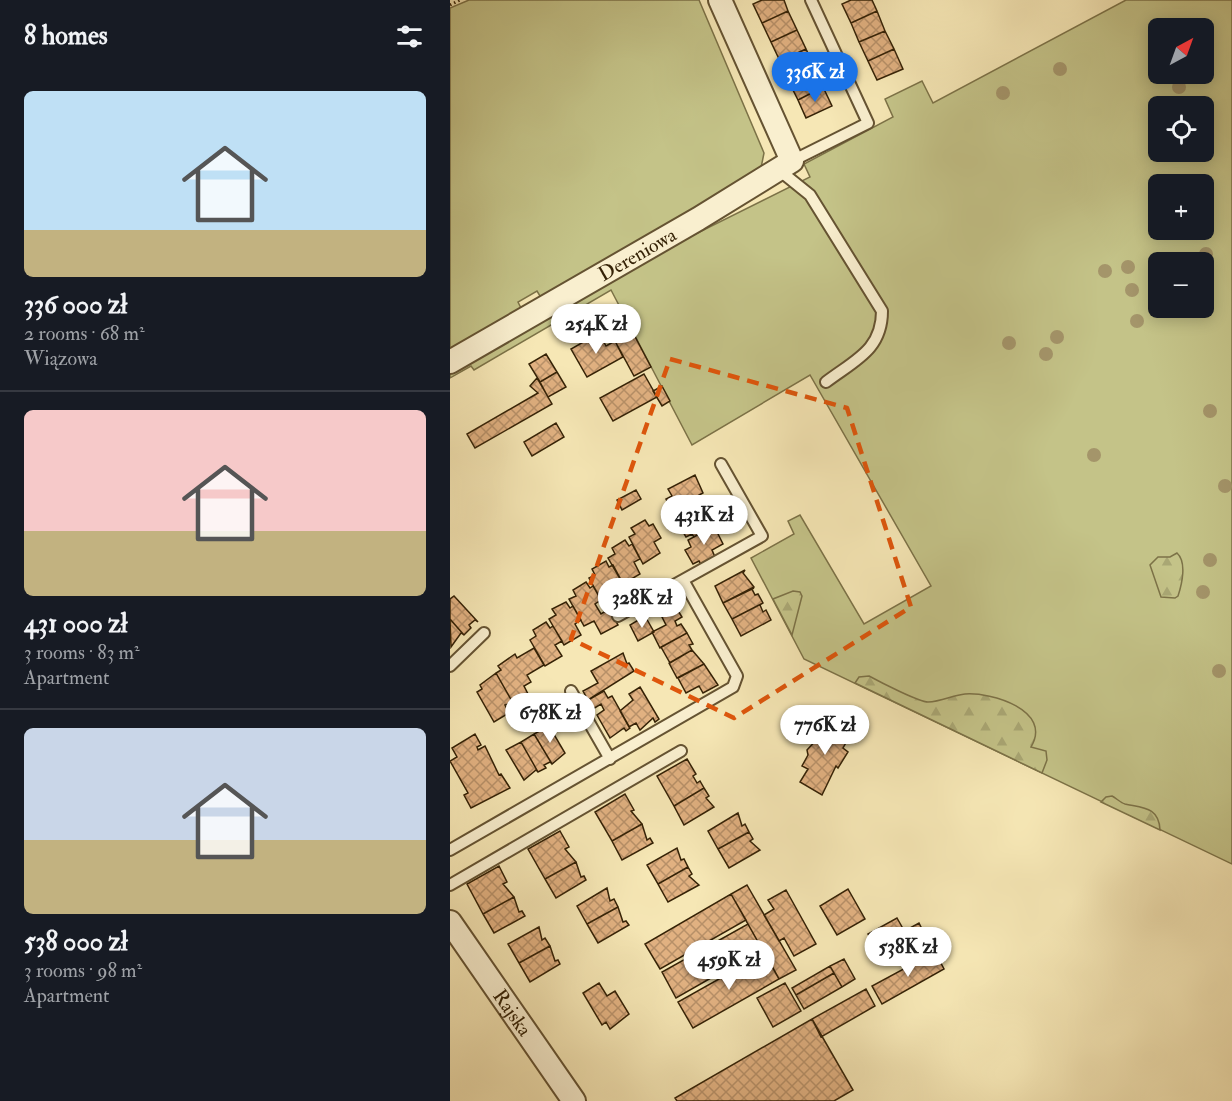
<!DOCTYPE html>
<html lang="en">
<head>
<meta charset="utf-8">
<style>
	:root { --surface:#171b24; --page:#20242c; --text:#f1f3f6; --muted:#9ea1a6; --line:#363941; --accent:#1a73e8 }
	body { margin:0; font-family:"IM FELL Double Pica",serif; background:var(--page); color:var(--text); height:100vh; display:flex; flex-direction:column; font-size:22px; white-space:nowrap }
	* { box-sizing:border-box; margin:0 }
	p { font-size:20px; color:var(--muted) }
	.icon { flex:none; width:33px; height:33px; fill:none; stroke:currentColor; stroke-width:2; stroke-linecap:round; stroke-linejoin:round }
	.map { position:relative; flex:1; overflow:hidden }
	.panel { display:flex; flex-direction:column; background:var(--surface); width:450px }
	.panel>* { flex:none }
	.needle { width:39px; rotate:41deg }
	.buttons { position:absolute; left:698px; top:18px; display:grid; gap:12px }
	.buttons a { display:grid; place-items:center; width:66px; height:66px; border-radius:9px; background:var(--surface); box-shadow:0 3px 15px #0003; font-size:30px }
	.price { position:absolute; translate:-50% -51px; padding:0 14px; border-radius:21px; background:#fff; color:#222; font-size:20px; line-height:39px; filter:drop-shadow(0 2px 3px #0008) }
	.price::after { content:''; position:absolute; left:50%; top:36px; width:18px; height:14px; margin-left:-9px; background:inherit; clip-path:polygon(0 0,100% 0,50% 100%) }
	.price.current { background:var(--accent); color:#fff }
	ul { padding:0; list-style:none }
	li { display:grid; align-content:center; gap:12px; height:318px; padding:0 24px }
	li+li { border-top:2px solid var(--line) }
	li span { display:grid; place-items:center; height:186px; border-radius:9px; color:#555 }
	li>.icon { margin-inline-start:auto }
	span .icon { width:108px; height:108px; fill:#fffc; stroke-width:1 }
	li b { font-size:26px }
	h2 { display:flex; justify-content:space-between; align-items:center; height:72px; padding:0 24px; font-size:26px }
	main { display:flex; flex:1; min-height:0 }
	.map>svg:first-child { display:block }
	.grass { fill:#c4c388; stroke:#7c7247; stroke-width:1.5; fill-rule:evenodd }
	.forest { fill:url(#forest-firs); stroke:#7c7247; stroke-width:1.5 }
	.building { fill:url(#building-cross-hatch); stroke:#352206; stroke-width:1.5 }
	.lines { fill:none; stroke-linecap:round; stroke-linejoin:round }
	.lane-casing { stroke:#655332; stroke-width:14 }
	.street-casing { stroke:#655332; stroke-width:26 }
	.path { stroke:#352206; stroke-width:3; stroke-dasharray:1.5 3; stroke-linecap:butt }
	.lane { stroke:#f9efcf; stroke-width:10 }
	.street { stroke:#f9efcf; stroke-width:22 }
	.tree { fill:#a4956a }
	.marked { fill:none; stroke:#df560c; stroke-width:4.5; stroke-dasharray:12 8; stroke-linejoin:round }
	.labels { text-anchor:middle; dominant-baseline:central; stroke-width:5; stroke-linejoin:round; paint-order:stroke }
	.street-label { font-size:20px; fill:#352206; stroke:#f9efcf }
</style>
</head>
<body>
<main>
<section class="panel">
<h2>8 homes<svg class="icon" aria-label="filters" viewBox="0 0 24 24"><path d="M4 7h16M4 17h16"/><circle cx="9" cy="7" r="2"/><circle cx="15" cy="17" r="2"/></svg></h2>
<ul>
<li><span style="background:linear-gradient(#bfe0f5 75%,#c2b280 0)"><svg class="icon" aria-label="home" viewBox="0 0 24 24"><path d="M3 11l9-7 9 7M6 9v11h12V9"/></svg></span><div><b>336 000 zł</b><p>2 rooms · 68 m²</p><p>Wiązowa</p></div></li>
<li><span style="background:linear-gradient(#f6c9c9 65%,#c2b280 0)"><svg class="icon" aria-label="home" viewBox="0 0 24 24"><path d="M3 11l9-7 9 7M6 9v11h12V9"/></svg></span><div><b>431 000 zł</b><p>3 rooms · 83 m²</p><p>Apartment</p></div></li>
<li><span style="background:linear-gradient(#c9d6e8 60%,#c2b280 0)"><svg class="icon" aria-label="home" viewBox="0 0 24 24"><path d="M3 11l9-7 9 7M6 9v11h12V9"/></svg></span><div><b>538 000 zł</b><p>3 rooms · 98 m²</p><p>Apartment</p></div></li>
</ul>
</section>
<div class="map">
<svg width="782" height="1101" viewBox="0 0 782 1101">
	<defs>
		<pattern id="forest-firs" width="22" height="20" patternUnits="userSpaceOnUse" patternTransform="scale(1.5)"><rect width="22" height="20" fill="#c4c388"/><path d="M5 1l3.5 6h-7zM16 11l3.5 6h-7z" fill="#a9a774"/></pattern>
		<pattern id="building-cross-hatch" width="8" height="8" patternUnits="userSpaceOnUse" patternTransform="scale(1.5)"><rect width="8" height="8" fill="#e1b181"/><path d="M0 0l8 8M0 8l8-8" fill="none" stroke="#b79068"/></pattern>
	</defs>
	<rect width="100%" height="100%" fill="#f6e7b5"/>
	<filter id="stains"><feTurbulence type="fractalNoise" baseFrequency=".00333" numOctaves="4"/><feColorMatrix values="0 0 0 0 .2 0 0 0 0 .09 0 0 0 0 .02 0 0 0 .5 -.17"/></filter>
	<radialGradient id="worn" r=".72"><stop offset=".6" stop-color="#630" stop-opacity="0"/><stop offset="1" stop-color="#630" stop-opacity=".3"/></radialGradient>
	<path class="grass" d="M19 0H249L314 153 311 168 93 301 87 291 68 302 75 316 0 358V8Z
		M676 0H782V864L354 659 301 558 344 534 338 521 350 515 414 624 481 586 360 375 242 445 161 290 24 370 21 366 0 378V369L157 278 360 177 354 164 443 117 435 99 472 81 483 103ZM708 28H753V74H708ZM708 106H753V152H708ZM708 184H753V230H708ZM708 262H753V308H708Z"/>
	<path class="forest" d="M727 553C737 562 732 584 728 596L725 598 711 597 700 565 708 557H720Z
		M343 591 350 592 352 596 342 635 323 599Z
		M419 676C430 682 469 702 478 702 491 702 503 695 515 694 541 692 603 710 581 747L596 751 597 760 592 773 405 683 409 677Z
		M662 796C666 798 671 803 675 804 693 808 709 807 710 830L651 802 656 797Z"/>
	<path class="building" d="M312 0H334L338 11 312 23 303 4Z
		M401 0H422L427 11 401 23 392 4Z
		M338 11 347 30 321 42 312 23Z
		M427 11 435 31 409 42 401 23Z
		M347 30 356 49 330 61 321 42Z
		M435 31 444 49 418 61 409 42Z
		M356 49 365 68 338 80 330 61Z
		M444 49 453 69 427 80 418 61Z
		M365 68 373 87 348 100 338 80Z
		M373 87 382 106 356 118 348 100Z
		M182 331 201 367 184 376 165 341Z
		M149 333 156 346 165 341 173 357 137 377 121 349Z
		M96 354 107 372 90 382 79 364Z
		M107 372 116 387 98 397 90 382Z
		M194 374 207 397 163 421 150 398Z
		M87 378 102 404 25 448 17 434 88 393 80 386Z
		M212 386 220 401 212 406 203 391Z
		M106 423 114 437 82 456 74 442Z
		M245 475 253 493 242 499 245 505 231 513 229 509 223 513 216 499 222 496 218 489Z
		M186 490 191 499 172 510 167 500Z
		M258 499 266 516 255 522 258 529 244 537 242 534 236 537 228 523 234 520 231 513Z
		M195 520 199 526 203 524 211 538 204 542 210 553 193 564 179 537 185 534 181 528Z
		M264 526 273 544 262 550 265 557 251 565 249 561 243 564 235 550 241 547 238 540Z
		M175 540 179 546 182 544 190 559 184 562 190 574 173 584 158 558 165 554 162 548Z
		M156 561 159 567 163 565 171 580 164 583 171 594 154 605 139 578 145 575 142 569Z
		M295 570 293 573 304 587 273 603 265 586Z
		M136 582 140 588 143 586 151 600 145 604 151 614 159 609 168 625 151 634 144 621 134 626 119 599 126 596 123 590Z
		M304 588 302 589 305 595 308 594 313 603 282 619 273 603Z
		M4 596 28 622 25 620 19 625 21 628 14 635 0 619V599Z
		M116 602 120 608 123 606 131 620 125 624 131 635 114 645 99 619 106 615 102 609Z
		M313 603 310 605 313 612 316 610 321 620 291 636 282 619Z
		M227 609 232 617 225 621 227 626 231 624 237 633 210 648 202 632 216 625 212 617Z
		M195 616 204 632 188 641 180 625Z
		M0 619 14 635 11 633 1 647Z
		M96 622 100 628 103 626 112 641 105 645 112 656 95 666 80 640 86 636 83 630Z
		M237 633 243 644 239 645 242 650 220 663 211 647Z
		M84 648 94 665 77 675 81 682 74 686 78 694 63 703 46 673 51 670 48 666 65 654 67 658Z
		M242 650 254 664 227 678 219 663Z
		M173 653 177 664 179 663 184 671 138 700 133 691 148 683 141 671Z
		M254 664 268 685 253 693 249 686 236 693 228 678Z
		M46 673 63 703 55 705 59 713 44 722 27 692 32 689 30 685Z
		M190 687 209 719 205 722 203 718 190 730 186 723 179 727 170 711 183 700 179 694Z
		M154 691 158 698 162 696 180 728 176 731 174 728 160 738 147 715 154 710 151 704 143 709 138 700Z
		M376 719 401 734 393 748 398 752 388 768 386 766 372 795 350 782 358 769 352 766 358 755 357 750 369 737 366 736Z
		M99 726 115 753 102 764 84 734Z
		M25 734 31 745 27 747 28 750 35 746 49 775 51 774 60 788 21 808 14 795 18 793 0 761 7 757 2 748Z
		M84 734 102 764 100 762 94 765 96 768 88 772 71 742Z
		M71 742 88 772 86 770 74 780 56 750Z
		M237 759 246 774 243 776 247 783 250 781 254 788 224 806 207 776Z
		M254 788 259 796 256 798 264 807 234 825 224 806Z
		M175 794 184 810 181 811 192 824 162 841 145 812Z
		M288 813 292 826 295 824 299 832 268 849 258 831Z
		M192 824 197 840 200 838 203 843 172 860 162 841Z
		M110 831 119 847 115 849 126 862 95 879 78 849Z
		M299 832 303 839 300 841 310 850 279 868 268 849Z
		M227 848 231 860 234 859 238 867 208 884 197 865Z
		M126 862 131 877 134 876 136 880 106 898 95 879Z
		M49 866 57 882 53 884 64 897 33 914 17 884Z
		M238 867 242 874 239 876 249 885 218 902 208 884Z
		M297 885 346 970 329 979 281 894Z
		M157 888 160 901 164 899 168 907 137 924 127 906Z
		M398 889 415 919 387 935 370 906Z
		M336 890 366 944 344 956 334 938 329 941 314 915 324 909 318 900Z
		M281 894 296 920 210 969 195 944Z
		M64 897 69 912 72 911 75 916 44 933 33 914Z
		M168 907 173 922 176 921 179 925 148 943 137 924Z
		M447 918 456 934 427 950 418 934Z
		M469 923 478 941 467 946 458 929Z
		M298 924 312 949 226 998 212 972Z
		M89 927 92 940 95 938 100 946 69 963 58 944Z
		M457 933 465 948 434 965 426 951Z
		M100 946 105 961 108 960 110 964 80 982 69 963Z
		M485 952 494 969 432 1004 422 986Z
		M315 953 329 979 243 1028 228 1002Z
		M394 959 405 979 392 987 380 966Z
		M380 966 384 973 346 995 342 988Z
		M384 973 392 987 354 1009 346 995Z
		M149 983 157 996 165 991 179 1014 160 1029 156 1022 152 1025 133 993Z
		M335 983 351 1011 323 1027 307 998Z
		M416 989 425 1006 371 1037 362 1019Z
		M362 1019 403 1090 384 1101H227L225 1098Z"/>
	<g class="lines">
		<g class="lane-casing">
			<path id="lane" d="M342 161 418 123 361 0
				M329 170 360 195 432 311C432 350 405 360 376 382
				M168 616 233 580
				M0 666 34 633
				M121 691 160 759
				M0 850 283 687 287 676 233 580 312 536 271 464
				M0 885 231 751"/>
		</g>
		<g class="street-casing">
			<g id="street">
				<path id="s1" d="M0 362 248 219 342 161 270 0"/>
				<path id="s2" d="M0 922 124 1101"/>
			</g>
		</g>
		<path class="path" d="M0 5 10 0"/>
		<use href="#lane" class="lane"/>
		<use href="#street" class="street"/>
	</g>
	<g class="tree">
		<circle cx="610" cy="69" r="7"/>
		<circle cx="729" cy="87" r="7"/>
		<circle cx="553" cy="93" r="7"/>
		<circle cx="756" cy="254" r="7"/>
		<circle cx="678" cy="267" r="7"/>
		<circle cx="655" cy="271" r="7"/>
		<circle cx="682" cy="290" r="7"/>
		<circle cx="687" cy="321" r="7"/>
		<circle cx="607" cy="337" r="7"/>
		<circle cx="559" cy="343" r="7"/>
		<circle cx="596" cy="354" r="7"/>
		<circle cx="760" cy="411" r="7"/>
		<circle cx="644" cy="455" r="7"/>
		<circle cx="775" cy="486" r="7"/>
		<circle cx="760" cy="560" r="7"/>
		<circle cx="753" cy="592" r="7"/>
		<circle cx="769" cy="671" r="7"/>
	</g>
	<path class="marked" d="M220 359 397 408 461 607 284 718 121 639Z"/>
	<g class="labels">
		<g class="street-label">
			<text stroke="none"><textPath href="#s1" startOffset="216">Dereniowa</textPath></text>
			<text stroke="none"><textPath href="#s2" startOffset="110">Rajska</textPath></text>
		</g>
	</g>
	<rect width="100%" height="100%" filter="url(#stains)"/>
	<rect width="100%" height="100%" fill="url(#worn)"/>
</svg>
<div class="buttons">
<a><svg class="needle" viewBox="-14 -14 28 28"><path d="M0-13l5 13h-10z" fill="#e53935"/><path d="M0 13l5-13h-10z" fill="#9ea1a6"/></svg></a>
<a><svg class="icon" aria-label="locate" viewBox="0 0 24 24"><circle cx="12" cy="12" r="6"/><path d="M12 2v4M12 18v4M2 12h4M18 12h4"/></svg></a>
<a>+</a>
<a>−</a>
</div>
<b class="price current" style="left:365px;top:103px">336K zł</b>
<b class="price" style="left:146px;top:355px">254K zł</b>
<b class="price" style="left:254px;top:546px">431K zł</b>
<b class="price" style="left:192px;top:629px">328K zł</b>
<b class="price" style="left:100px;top:744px">678K zł</b>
<b class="price" style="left:375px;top:756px">776K zł</b>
<b class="price" style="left:458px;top:978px">538K zł</b>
<b class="price" style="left:279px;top:991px">459K zł</b>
</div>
</main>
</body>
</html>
